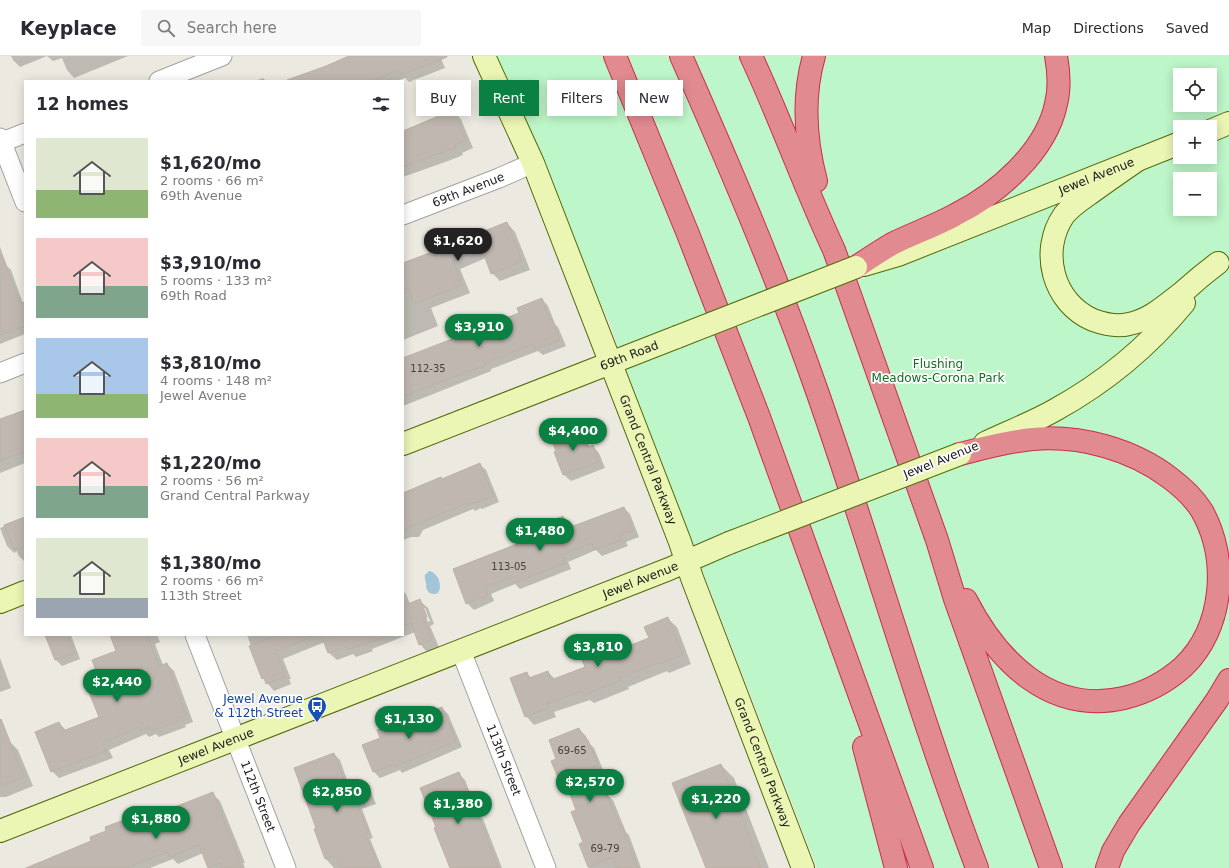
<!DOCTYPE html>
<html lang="en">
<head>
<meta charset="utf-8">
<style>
	:root { --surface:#fff; --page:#f7f7f7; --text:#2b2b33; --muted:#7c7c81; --line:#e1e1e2; --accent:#0b8043 }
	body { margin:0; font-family:"DejaVu Sans",sans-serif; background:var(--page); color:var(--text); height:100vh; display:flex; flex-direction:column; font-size:15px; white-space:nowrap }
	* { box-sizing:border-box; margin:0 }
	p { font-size:13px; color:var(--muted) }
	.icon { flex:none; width:22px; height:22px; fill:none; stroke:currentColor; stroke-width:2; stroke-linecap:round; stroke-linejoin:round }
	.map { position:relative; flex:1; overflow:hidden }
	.side { position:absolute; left:24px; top:24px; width:380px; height:556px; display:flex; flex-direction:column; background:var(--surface); border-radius:0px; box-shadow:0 2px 10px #0003 }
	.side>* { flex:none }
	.hud { position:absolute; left:416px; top:24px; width:380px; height:36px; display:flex; gap:8px }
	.tools { position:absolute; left:1173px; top:12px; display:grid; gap:8px }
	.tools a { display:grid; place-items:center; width:44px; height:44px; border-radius:0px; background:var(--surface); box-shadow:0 2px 10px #0003; font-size:20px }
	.price { position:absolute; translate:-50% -34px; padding:0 9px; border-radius:14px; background:var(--accent); color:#fff; font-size:13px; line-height:26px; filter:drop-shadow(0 1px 2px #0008) }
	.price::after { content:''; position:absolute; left:50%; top:24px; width:12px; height:9px; margin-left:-6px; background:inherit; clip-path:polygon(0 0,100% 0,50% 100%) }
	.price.current { background:#222; color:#fff }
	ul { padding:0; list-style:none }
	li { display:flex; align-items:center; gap:12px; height:100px; padding:0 12px }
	li span { display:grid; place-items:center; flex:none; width:112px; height:80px; border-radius:0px; color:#555 }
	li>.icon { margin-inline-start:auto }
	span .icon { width:48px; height:48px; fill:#fffc; stroke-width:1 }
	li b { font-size:17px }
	h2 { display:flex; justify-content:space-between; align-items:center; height:48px; padding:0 12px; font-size:17px }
	.tag { padding:0 14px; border-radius:0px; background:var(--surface); box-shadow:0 2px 10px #0003; font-size:14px; line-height:36px }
	.tag.current { background:var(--accent); color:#fff }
	header { display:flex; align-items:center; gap:24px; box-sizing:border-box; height:56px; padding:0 20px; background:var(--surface); border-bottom:1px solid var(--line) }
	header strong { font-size:19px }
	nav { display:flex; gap:22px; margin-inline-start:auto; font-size:14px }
	.search { width:280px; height:36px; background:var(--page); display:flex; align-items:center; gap:10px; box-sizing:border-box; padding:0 14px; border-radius:0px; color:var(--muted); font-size:15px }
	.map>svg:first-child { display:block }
	.park { fill:#bdf6c8; fill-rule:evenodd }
	.water { fill:#a2c5d8 }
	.shadow { fill:#0003; fill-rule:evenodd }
	.building { fill:#c0b8b0; stroke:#bdb1a3 }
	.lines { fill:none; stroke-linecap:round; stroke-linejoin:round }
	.street-casing { stroke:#a1a1a1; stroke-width:21 }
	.secondary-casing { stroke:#546a09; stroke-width:24 }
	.highway-casing { stroke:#cc2b4f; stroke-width:24 }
	.street { stroke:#fff; stroke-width:19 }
	.secondary { stroke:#ebf6b4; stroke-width:22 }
	.highway { stroke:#e18a90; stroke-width:22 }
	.secondary-bridge-casing { stroke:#546a09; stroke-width:24; stroke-linecap:butt }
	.secondary-bridge { stroke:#ebf6b4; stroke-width:22 }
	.labels { text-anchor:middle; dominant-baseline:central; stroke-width:3.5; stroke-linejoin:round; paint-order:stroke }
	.number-label { font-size:10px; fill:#444240 }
	.street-label { font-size:12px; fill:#1a1a1a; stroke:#fff }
	.park-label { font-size:12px; fill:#0f7123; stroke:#fff }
	.transit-label { font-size:12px; fill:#164399; stroke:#fff; text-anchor:end }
</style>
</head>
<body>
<header>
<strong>Keyplace</strong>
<div class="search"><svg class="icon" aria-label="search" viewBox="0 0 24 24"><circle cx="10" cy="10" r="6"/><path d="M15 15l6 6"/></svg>Search here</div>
<nav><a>Map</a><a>Directions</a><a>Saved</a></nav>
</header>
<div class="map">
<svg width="1229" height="812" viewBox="0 0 1229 812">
	<rect width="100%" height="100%" fill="#ece9e0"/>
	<path class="park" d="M484 0H1229V812H817L629 323 609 265 533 107ZM1180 19H1210V49H1180ZM1180 71H1210V101H1180ZM1180 123H1210V153H1180Z"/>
	<path class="water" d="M429 515C438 516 443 530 438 537 432 539 428 538 426 531 427 527 424 524 425 519Z"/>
	<path class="shadow" d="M11 0H47L20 11 13 4Z
		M47 0H128L74 22 67 14 62 2 53 5Z
		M351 0H440L445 12 409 26 405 22 397 25H286L326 11Z
		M263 22 266 25H255Z
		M453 55 461 63 473 92 462 97 463 99 448 105 403 121V75Z
		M507 167 515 176 530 214 500 225 492 217 486 202 460 213 470 237 431 252 438 270 403 284V208L438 195 460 182 463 184Z
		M0 191 7 210 11 214 23 247H25V278L0 288Z
		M542 243 548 250 555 268 558 271 566 290 543 299 538 295 491 313V315L403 350V303L520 257Z
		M25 354V407L0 417V364Z
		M579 373 586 380 590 392 593 390 599 397 605 412 571 425 564 419 556 396Z
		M479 408 486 414 499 446 482 453 481 452 475 455 473 453 423 474 419 481H411L403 484V436L405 437 441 422 443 424Z
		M624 452 630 458 639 481 626 486 628 490 602 500 596 494 568 506 571 513 520 533 515 528 491 538 494 545 474 554 467 547 536 482 563 461 569 468 571 472Z
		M25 463V506L18 499 17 495 14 497 7 490 0 472Z
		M403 535 406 538 410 548 420 545 428 552 434 568 430 570 439 591 427 596 420 588 415 576 372 593 373 595 356 601 353 598 337 604 329 597 325 586 283 603 291 623H289L291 628 274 635 263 622 247 579H403ZM423 552H425L430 565 428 566Z
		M668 563 677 571 691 608 669 617 667 615 628 631 629 633 594 647 590 644 554 656 556 661 534 669 526 660 527 617 531 622 548 616 555 623 586 611 607 581 615 590 618 596 650 583Z
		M46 579H71L80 603 62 610 56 604Z
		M111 579H157L160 586 155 588 163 609 167 608 174 615 193 666 185 669 186 671 159 681 156 678 149 681 146 678 109 694 113 702 59 722 52 715 59 667 66 674 100 662V624L118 596Z
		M0 602 11 632 0 636Z
		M442 652 448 658 462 691 402 717 400 714 380 722 374 716 363 690 381 683 393 668 395 670Z
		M579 673 586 680 588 686 594 692 604 716 599 718 606 738 613 744 626 776 629 779 641 812H589L580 788 585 786 578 755 568 730 567 731 560 724 557 703Z
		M8 684 18 694 33 730 6 741H0V688Z
		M334 698 340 704 350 732 364 727 370 733 376 748 362 753 373 782 370 783 382 812H334L326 803 315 774 317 773Z
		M721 709 734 722 769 812H707Z
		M459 718 465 724 479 760 483 763 502 812H451L421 733Z
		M213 738 220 745 245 807H243L245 812H210L203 797 178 808 173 803 150 812H25L93 786 126 764 130 768 145 764Z"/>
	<path class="building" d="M349 0H447V1L401 19 399 14 372 25H288L287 24 326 10Z
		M453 54 466 84 455 89 456 91 439 98V97L403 111V75Z
		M507 166 522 205 491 218 482 193 453 204 462 229 414 248 408 232 403 234V207L437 194 435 191 461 181 462 184Z
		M0 198H1L20 247 25 246V270L0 279Z
		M542 242 550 264 552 263 560 284 535 293 533 288 485 307 486 309 403 340V302L519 257 517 252Z
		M25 354V395L0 405V363Z
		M579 372 587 392 593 389 599 406 563 419 554 396 556 395 551 383Z
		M480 407 493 440 475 447V446L468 449 467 447 403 474V437L441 421 442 423Z
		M624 451 633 475 620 479 622 484 594 494 592 487 562 499 566 507 513 527 511 521 486 531 488 539 466 548 453 513 535 481 532 473 563 460 568 472Z
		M25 461V491L14 493 4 469Z
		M420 543 427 561 423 562 432 583 419 589 411 567 403 570V550Z
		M668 561 683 599 659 608 658 607 620 622 621 624 584 639 582 635 546 648 548 652 525 661 510 622 527 616 529 622 548 615 551 624 585 611 577 592 607 580 613 596 649 582 644 571Z
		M45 579H68L75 597 55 604Z
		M110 579H147L159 610 167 607 186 659 179 662V664L151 675 149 671 141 675 139 671 111 683 103 687 106 695 51 716 35 676 59 666 63 675 99 661 86 629 99 623 92 604 116 595Z
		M277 579 314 580 276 595 284 615 282 616 284 621 266 628 264 622 262 623 249 590Z
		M321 579H384L385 581 347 594 346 591 328 597Z
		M442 651 456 685 395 711 394 708 373 716 362 689 380 682 377 674 394 667V669Z
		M1 663 24 721 0 730V664Z
		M579 672 582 679 588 684 598 709 592 711 599 729 606 736 620 771H622L638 812H617L613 801 588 811 579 788 583 786 571 756 576 754 564 722 559 724 551 705 556 703 549 684Z
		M334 697 347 732 364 725 371 742 357 747 368 776 365 777 379 812H341L335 800 325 803 314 773 316 772 294 712Z
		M721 708 761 812H706L672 727Z
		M459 716 475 756H477L498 812H450L434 772 436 771 420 732Z
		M213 736 238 800H237L241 812H221L220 807 208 812 199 789 170 801 167 796 126 812H26L91 785 90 781 106 775 105 771 127 763 129 768 144 762V763Z"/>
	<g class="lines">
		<g class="street-casing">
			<g id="street">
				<path d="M159 25 222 0"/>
				<path d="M0 82 25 146"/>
				<path d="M0 87 25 77"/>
				<path id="s1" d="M403 159 499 122 533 107"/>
				<path d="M0 317 25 307"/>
				<path id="s2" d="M195 579 286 812"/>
				<path id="s3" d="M461 595 546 812"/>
			</g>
		</g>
		<g class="secondary-casing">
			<g id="secondary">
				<path id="s4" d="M484 0 533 107 680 486 692 522 803 812"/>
				<path d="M1210 75 1229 67"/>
				<path d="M1139 103C1123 114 1107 125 1092 136 1082 143 1071 150 1064 159 1039 195 1053 247 1093 264 1104 268 1117 271 1129 268 1150 264 1166 249 1183 236 1194 226 1206 216 1218 207"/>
				<path id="s5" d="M864 209 898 199 1180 87"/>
				<path d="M985 387C1008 376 1032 367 1055 354 1104 327 1148 291 1184 247"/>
				<path id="s6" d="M403 388 677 281"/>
				<path d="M0 546 25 536"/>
				<path id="s7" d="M0 775 669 513 729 487"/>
			</g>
		</g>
		<g class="highway-casing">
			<path id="highway" d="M615 0 688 178 759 361 922 812
				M681 0C730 111 778 223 818 338 873 495 918 656 977 812
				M751 0C781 64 804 130 834 194L937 484 955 543 1051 812
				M814 0C802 42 805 83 816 125
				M856 211C868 203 880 195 892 188 912 178 935 170 955 159 997 138 1046 96 1056 48 1060 32 1059 16 1056 0
				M960 398C984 392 1009 385 1033 383 1080 379 1132 393 1170 422 1182 431 1194 442 1202 455 1229 503 1224 572 1183 611 1166 626 1145 637 1124 642 1049 659 997 604 966 544
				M864 691 896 812
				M1107 812 1113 795 1129 768 1217 644 1229 624"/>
		</g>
		<use href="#street" class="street"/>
		<use href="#secondary" class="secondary"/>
		<use href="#highway" class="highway"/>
		<g class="secondary-bridge-casing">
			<path id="secondary-bridge" d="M677 281 856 211
				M729 487 960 398"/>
		</g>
		<use href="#secondary-bridge" class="secondary-bridge"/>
	</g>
	<defs>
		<g id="bus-pin" transform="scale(1)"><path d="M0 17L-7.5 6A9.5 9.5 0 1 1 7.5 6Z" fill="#1a4fb4" stroke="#fff"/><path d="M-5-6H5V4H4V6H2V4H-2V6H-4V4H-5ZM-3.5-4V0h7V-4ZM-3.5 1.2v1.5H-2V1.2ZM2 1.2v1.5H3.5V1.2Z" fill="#fff"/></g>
	</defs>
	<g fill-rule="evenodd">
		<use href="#bus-pin" x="317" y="650"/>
	</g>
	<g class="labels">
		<g class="number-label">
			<text x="428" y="312">112-35</text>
			<text x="509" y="510">113-05</text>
			<text x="572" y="694">69-65</text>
			<text x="605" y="792">69-79</text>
		</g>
		<g class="street-label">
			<text stroke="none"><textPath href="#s5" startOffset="249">Jewel Avenue</textPath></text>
			<text stroke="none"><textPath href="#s1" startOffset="70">69th Avenue</textPath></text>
			<text stroke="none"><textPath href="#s6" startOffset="243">69th Road</textPath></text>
			<text stroke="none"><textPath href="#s4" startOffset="436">Grand Central Parkway</textPath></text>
			<text transform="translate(941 404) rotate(-22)">Jewel Avenue</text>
			<text stroke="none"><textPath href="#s7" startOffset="688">Jewel Avenue</textPath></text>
			<text stroke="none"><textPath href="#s7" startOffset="232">Jewel Avenue</textPath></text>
			<text stroke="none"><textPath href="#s3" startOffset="117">113th Street</textPath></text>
			<text stroke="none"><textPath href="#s4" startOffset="760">Grand Central Parkway</textPath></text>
			<text stroke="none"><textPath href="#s2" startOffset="173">112th Street</textPath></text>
		</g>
		<g class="park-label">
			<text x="938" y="308">Flushing<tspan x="938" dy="14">Meadows-Corona Park</tspan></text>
		</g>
		<g class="transit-label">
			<text x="303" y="643">Jewel Avenue<tspan x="303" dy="14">&amp; 112th Street</tspan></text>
		</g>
	</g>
</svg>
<div class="tools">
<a><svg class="icon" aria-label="locate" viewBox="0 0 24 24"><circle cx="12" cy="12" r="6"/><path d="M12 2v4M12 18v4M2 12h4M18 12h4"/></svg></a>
<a>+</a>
<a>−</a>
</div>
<b class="price current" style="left:458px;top:206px">$1,620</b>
<b class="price" style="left:479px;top:292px">$3,910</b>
<b class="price" style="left:573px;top:396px">$4,400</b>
<b class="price" style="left:540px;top:496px">$1,480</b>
<b class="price" style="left:598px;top:612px">$3,810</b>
<b class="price" style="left:117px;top:647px">$2,440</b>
<b class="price" style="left:409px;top:684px">$1,130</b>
<b class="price" style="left:590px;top:747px">$2,570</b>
<b class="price" style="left:337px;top:757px">$2,850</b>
<b class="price" style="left:716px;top:764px">$1,220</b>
<b class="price" style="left:458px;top:769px">$1,380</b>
<b class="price" style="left:156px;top:784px">$1,880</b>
<div class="hud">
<a class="tag">Buy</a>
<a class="tag current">Rent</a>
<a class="tag">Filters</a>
<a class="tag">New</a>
</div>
<section class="side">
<h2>12 homes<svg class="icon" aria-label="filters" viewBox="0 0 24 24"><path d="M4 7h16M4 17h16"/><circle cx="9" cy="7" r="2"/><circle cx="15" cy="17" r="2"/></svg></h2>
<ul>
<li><span style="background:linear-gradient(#dfe7d0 65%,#8fb573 0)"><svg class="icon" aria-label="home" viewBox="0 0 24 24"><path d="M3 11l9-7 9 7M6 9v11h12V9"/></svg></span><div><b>$1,620/mo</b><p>2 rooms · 66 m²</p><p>69th Avenue</p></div></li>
<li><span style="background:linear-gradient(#f6c9c9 60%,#7fa58c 0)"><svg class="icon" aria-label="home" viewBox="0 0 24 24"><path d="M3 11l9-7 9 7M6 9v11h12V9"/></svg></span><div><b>$3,910/mo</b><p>5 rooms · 133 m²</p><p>69th Road</p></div></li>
<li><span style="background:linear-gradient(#a9c7e8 70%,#8fb573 0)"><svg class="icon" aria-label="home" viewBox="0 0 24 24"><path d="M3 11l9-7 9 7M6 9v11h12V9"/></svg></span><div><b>$3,810/mo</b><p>4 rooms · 148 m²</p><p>Jewel Avenue</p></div></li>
<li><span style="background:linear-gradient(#f6c9c9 60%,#7fa58c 0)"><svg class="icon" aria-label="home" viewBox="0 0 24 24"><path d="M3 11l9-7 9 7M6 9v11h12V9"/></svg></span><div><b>$1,220/mo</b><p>2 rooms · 56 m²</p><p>Grand Central Parkway</p></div></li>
<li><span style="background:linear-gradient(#dfe7d0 75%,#9aa5b1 0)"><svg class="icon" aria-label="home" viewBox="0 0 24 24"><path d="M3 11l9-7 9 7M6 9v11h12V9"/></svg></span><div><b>$1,380/mo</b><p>2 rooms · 66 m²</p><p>113th Street</p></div></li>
</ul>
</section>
</div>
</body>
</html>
